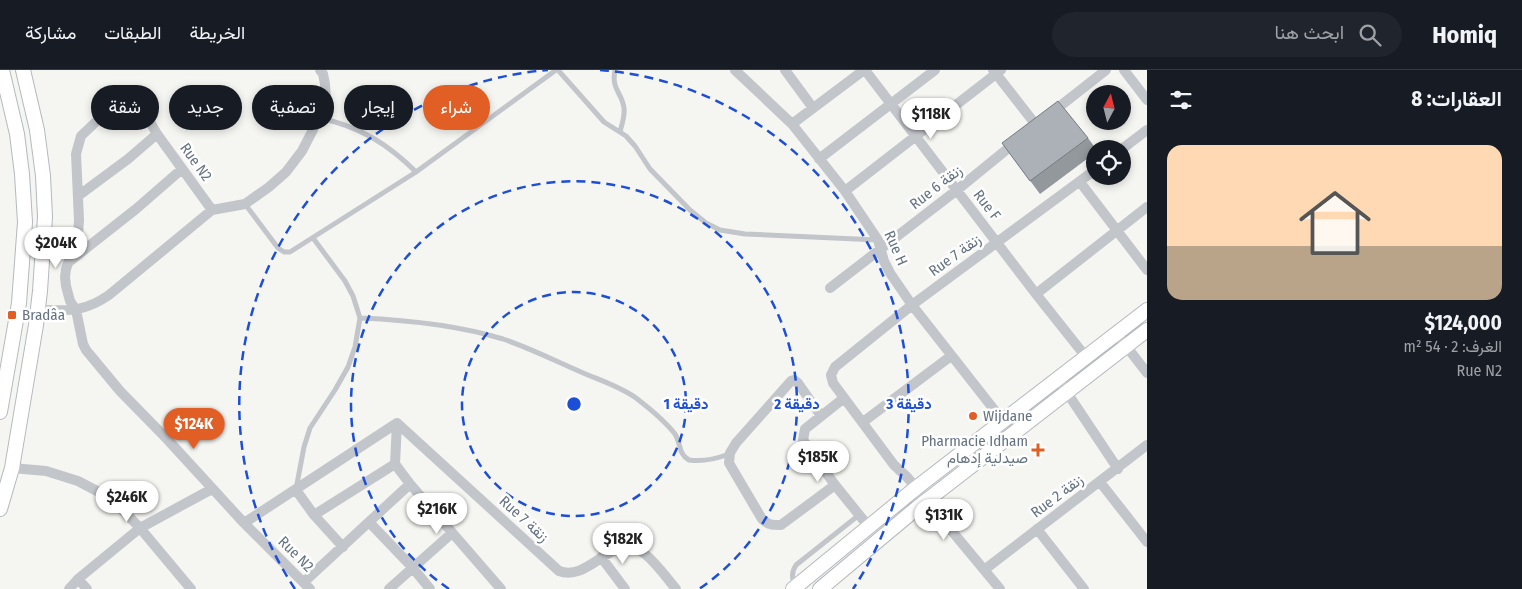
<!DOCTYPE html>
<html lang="ar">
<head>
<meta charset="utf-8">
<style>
	:root { --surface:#171b24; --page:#20242c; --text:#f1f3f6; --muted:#9ea1a6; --line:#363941; --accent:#e15e25 }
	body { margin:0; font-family:"Fira Sans Condensed",Vazirmatn,sans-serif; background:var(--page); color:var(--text); direction:rtl; height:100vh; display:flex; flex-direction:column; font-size:19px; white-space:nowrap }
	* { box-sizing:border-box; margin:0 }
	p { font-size:16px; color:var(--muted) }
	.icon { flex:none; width:28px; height:28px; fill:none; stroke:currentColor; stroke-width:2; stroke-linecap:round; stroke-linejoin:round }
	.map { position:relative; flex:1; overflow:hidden; direction:ltr }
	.drawer { display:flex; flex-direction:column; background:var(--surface); width:375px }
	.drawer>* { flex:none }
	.guide { position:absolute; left:15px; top:15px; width:475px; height:45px; direction:rtl; display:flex; gap:10px }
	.needle { width:32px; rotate:7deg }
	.controls { position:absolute; left:1086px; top:15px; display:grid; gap:10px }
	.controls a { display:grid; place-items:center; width:45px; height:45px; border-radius:50%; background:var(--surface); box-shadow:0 2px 8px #0003; font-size:25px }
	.price { position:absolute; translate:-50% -42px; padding:0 11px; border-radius:18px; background:#fff; color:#222; font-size:16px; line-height:32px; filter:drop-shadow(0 1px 2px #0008) }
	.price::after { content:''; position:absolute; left:50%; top:30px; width:15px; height:11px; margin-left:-8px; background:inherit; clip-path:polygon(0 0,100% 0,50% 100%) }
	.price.selected { background:var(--accent); color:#fff }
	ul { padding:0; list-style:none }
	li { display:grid; align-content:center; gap:10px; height:265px; padding:0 20px }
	li span { display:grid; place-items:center; height:155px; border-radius:15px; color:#555 }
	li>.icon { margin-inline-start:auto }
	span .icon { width:90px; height:90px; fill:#fffc; stroke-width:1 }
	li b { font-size:21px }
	h2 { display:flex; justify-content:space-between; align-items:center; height:60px; padding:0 20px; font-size:21px }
	.pill { padding:0 18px; border-radius:22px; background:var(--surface); box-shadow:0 2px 8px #0003; font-size:18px; line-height:45px }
	.pill.selected { background:var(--accent); color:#fff }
	header { display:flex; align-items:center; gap:30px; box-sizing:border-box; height:70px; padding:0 25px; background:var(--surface); border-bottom:1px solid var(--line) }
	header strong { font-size:24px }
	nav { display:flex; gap:28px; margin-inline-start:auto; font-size:18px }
	.search { width:350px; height:45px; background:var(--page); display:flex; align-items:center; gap:12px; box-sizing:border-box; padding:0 18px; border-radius:28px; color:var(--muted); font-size:19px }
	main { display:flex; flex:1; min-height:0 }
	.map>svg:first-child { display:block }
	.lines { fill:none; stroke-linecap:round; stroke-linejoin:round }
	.secondary-casing { stroke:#b4b9be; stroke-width:16 }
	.lane { stroke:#c2c5c9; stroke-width:5 }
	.street { stroke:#c2c5c9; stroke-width:10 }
	.secondary { stroke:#fff; stroke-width:14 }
	.wall { fill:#93989d }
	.building { fill:#abb1b7; stroke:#787c80 }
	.ring { fill:none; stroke:#1d4ed8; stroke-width:2.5; stroke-dasharray:9 6 }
	.poi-dot { fill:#e15e25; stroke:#fff; stroke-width:2 }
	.labels { text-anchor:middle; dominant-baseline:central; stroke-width:5; stroke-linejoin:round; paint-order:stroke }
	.street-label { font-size:15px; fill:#647282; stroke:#fff }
	.poi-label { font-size:15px; fill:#647282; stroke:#fff; text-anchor:start }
	.centre { fill:#1d4ed8; stroke:#fff; stroke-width:2.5 }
	.ring-label { font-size:15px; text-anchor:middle; font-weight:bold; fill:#1d4ed8; stroke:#fff; stroke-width:5; stroke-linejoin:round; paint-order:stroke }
</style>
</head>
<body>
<header>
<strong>Homiq</strong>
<div class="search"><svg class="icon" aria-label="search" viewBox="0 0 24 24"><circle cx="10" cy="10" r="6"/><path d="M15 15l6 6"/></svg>ابحث هنا</div>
<nav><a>الخريطة</a><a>الطبقات</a><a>مشاركة</a></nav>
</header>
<main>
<section class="drawer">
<h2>العقارات: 8<svg class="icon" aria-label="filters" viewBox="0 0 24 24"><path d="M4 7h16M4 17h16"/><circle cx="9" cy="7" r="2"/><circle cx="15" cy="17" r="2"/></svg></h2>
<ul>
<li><span style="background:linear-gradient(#ffd9b3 65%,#b9a48a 0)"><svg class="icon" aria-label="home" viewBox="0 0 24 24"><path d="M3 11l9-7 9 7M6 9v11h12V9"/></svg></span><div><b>$124,000</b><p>الغرف: 2 · 54 m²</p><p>Rue N2</p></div></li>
</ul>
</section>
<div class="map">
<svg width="1147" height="519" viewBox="0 0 1147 519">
	<rect width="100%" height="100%" fill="#f5f5f1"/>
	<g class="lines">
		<g class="secondary-casing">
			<path id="secondary" d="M0 342 19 233 25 152 22 104 17 64 2 0
				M0 439 12 398 36 255 40 221 45 147 43 106 37 60 23 0
				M793 519 916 418 1147 240
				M820 519 917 438 1147 260"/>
		</g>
		<path class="lane" d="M558 0 604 52 626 66 635 76 650 99 690 140 706 153 720 160 745 164 878 170
			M615 0C611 20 622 22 624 38 625 46 622 54 620 62
			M319 48C359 56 388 74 416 102
			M245 134 278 178 284 182H290L416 102 556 0
			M360 248C408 250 457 255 503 269 530 278 555 291 581 302 599 310 619 316 636 328 649 338 665 351 675 364 681 373 678 384 689 390 703 392 716 389 729 384
			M296 419 304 377 310 358 335 320 348 297 355 277 360 248 353 226 345 211 313 168
			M795 516C792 508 791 503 796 495L859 445"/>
		<path class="street" d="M735 0 792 54 845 121 878 170 884 191 890 203 912 235 1003 351
			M785 0 813 38
			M865 0 1036 224 1086 287
			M993 0 1036 55
			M1124 0 1147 30
			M1050 44 1106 0
			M792 54 864 0
			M1122 79 1147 60
			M819 89 935 0
			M1080 112 1147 200
			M845 121 1001 0
			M78 126 128 89 157 64
			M212 140 157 64 136 28 128 25 123 26 81 66 76 84 79 150 78 165 66 199 65 207 66 216 70 231 76 240 83 274 86 280 120 321 167 369 244 453 310 519
			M70 191 136 139 182 99
			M830 218 957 120 1016 72
			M1036 224 1147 137
			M38 240C68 240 83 243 109 225L212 140 245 134 269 117 286 102 302 81 319 48 326 31 325 14 323 4 320 0
			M1116 263 1147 303
			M1058 309 1118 399
			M844 328 805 359 803 370 835 415 869 457
			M821 346 798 313 794 310 791 311 736 373 730 383 729 393 762 449C768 455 772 455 781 455L835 415
			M863 352 951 286
			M397 353 559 501C590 513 613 459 645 484 657 494 666 507 676 519
			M395 394 410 414 501 519
			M395 394 397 353
			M12 398 46 401 78 411 112 429 140 458 191 519
			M1100 412 1147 472
			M296 420 314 445 343 477
			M314 445 395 394
			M369 452 413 498 430 519
			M244 453 397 353
			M1037 459 1084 519
			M601 487 625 519
			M984 500 1147 375
			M78 509 87 519
			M304 512 410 414
			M69 519 78 509 140 458 212 419
			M389 519 452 463
			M1000 519 907 407 894 395 833 313 831 305 835 297 912 235 1095 100"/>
		<use href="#secondary" class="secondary"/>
	</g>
	<path class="wall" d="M1088 68 1096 79H1095V83L1040 124 1002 73Z"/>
	<path class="building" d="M1058 31 1088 68 1030 111 1002 73Z"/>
	<g class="ring">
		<circle cx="574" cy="334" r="112"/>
		<path d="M449 519A223 223 0 1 1 699 519"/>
		<path d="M295 519A335 335 0 0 1 548 0M600 0A335 335 0 0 1 853 519"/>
	</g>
	<g class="poi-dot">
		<rect x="7" y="240" width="10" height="10" rx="2.5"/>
		<circle cx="973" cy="346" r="5"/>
		<path d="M1035.5 372.5h5v5h5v5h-5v5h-5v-5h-5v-5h5z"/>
	</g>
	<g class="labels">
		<g class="street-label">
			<text transform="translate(196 92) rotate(54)">Rue N2</text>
			<text transform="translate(936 117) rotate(-38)">Rue 6 زنقة</text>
			<text transform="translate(987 135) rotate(52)">Rue F</text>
			<text transform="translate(896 178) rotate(66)">Rue H</text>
			<text transform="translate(955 185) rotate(-36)">Rue 7 زنقة</text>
			<text transform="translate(1057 426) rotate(-37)">Rue 2 زنقة</text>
			<text transform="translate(524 449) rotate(42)">Rue 7 زنقة</text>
			<text transform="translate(296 484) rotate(45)">Rue N2</text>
		</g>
		<g class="poi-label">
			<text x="22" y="245">Bradâa</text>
			<text x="983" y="346">Wijdane</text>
			<text x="1028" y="371" text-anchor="end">Pharmacie Idham<tspan x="1028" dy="17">صيدلية إدهام</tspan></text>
		</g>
	</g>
	<circle cx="574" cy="334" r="8" class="centre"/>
	<g class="ring-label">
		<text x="686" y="339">1 دقيقة</text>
		<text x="797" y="339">2 دقيقة</text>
		<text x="909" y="339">3 دقيقة</text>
	</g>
</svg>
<div class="controls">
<a><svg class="needle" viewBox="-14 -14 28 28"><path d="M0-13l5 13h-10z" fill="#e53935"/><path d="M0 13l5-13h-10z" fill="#9ea1a6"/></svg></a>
<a><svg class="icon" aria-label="locate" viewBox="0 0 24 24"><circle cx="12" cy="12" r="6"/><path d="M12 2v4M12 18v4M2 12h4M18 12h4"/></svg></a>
</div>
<b class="price" style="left:931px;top:70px">$118K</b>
<b class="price" style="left:56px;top:199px">$204K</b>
<b class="price selected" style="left:194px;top:380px">$124K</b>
<b class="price" style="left:818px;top:413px">$185K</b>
<b class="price" style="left:127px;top:453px">$246K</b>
<b class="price" style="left:437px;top:465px">$216K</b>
<b class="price" style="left:944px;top:471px">$131K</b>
<b class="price" style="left:623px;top:495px">$182K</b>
<div class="guide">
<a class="pill selected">شراء</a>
<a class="pill">إيجار</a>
<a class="pill">تصفية</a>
<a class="pill">جديد</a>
<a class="pill">شقة</a>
</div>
</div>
</main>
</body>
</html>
